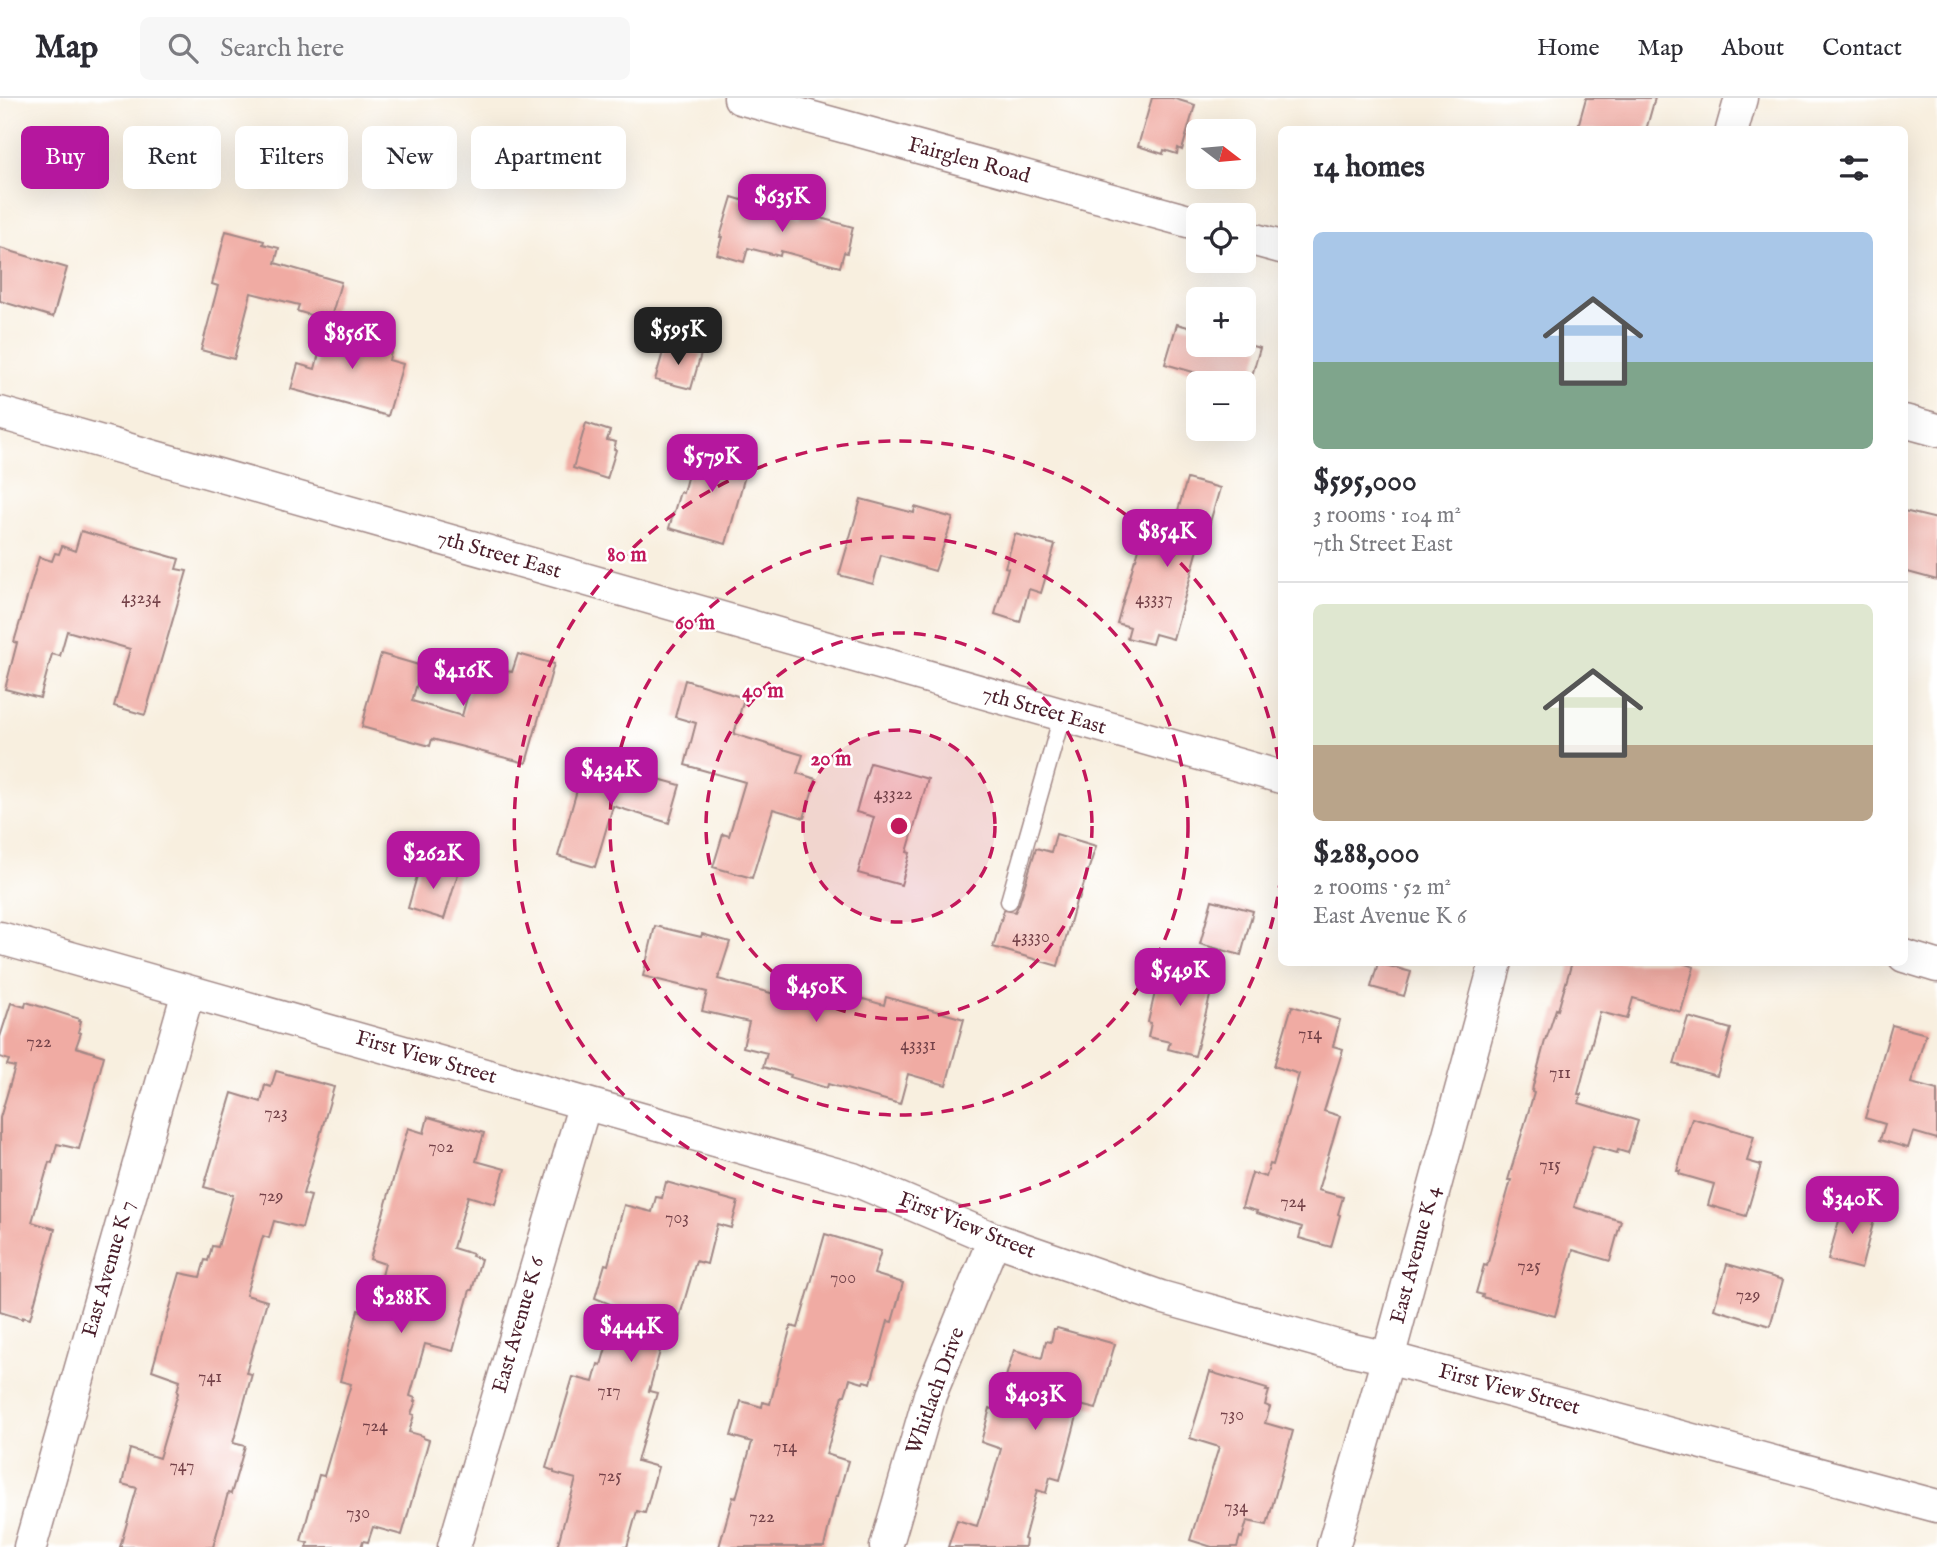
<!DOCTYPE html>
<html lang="en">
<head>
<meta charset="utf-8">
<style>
	:root { --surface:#fff; --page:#f7f7f7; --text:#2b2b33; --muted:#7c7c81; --line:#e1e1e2; --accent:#b5179e }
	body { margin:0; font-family:"IM FELL English",serif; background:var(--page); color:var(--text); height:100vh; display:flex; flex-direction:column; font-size:26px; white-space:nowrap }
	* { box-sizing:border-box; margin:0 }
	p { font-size:23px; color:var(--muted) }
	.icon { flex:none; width:38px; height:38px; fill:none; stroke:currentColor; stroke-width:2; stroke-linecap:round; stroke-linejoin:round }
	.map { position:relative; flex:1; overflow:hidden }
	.drawer { position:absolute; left:1278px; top:28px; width:630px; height:840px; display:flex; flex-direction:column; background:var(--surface); border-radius:10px; box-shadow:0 7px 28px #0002 }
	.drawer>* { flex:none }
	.hud { position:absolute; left:21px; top:28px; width:665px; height:63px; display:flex; gap:14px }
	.needle { width:46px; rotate:106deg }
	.controls { position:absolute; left:1186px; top:21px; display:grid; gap:14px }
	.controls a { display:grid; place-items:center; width:70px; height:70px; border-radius:10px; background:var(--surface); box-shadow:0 7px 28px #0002; font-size:35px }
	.price { position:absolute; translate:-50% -60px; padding:0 16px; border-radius:14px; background:var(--accent); color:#fff; font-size:23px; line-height:46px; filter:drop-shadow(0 2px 4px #0008) }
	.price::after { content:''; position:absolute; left:50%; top:42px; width:21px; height:16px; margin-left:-10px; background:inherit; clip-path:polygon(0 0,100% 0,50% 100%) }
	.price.on { background:#222; color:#fff }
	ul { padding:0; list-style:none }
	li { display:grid; align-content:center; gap:14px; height:371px; padding:0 35px }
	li+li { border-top:2px solid var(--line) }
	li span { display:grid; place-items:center; height:217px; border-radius:10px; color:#555 }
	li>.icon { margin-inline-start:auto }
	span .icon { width:126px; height:126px; fill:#fffc; stroke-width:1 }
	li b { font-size:30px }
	h2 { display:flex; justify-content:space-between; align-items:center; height:84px; padding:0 35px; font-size:30px }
	.chip { padding:0 24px; border-radius:10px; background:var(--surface); box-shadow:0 7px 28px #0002; font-size:24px; line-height:63px }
	.chip.on { background:var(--accent); color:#fff }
	header { display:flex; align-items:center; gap:42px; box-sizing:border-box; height:98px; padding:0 35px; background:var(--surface); border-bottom:2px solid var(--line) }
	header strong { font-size:33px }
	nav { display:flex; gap:38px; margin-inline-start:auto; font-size:24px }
	.search { width:490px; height:63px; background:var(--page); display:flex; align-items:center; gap:18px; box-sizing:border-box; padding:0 24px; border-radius:10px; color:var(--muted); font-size:26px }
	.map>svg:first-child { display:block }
	.building { fill:#f0aba3 }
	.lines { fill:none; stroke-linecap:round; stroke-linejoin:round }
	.lane-casing { stroke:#a18785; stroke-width:19 }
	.street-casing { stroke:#a18785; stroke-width:35 }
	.lane { stroke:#fff; stroke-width:16 }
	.street { stroke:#fff; stroke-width:32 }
	.ring { fill:none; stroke:#c2185b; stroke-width:3.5; stroke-dasharray:12 9 }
	.labels { text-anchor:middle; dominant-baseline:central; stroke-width:5; stroke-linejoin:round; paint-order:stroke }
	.number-label { font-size:18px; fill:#744249 }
	.street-label { font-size:21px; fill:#4a1f2b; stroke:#fff }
	.centre { fill:#c2185b; stroke:#fff; stroke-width:3.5 }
	.ring-label { font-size:21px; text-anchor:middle; font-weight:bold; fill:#c2185b; stroke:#fff; stroke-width:5; stroke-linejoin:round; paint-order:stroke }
</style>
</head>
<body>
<header>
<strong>Map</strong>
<div class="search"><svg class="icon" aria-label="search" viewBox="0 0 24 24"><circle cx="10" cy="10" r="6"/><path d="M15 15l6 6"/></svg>Search here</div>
<nav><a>Home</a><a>Map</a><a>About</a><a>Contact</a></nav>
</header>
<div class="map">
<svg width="1937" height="1449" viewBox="0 0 1937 1449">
	<rect width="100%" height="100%" fill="#fff"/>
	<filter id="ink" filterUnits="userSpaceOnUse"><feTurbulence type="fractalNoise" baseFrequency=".0143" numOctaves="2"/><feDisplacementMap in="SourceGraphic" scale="14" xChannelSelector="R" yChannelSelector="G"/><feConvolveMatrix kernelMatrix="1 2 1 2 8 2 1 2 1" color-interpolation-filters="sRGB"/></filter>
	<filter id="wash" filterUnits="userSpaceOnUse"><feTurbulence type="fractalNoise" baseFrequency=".00686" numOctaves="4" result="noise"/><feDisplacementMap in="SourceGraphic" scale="28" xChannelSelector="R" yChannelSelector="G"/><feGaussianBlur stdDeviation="1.57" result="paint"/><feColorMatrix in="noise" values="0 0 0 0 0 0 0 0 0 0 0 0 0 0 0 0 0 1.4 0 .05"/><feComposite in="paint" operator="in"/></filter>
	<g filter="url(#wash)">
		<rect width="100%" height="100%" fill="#f8efdf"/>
		<g id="blocks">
			<path class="building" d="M1152 0H1172L1195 7 1182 52 1178 50 1177 56 1164 52 1163 56 1138 48Z
				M1586 0H1655L1646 32H1577Z
				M732 99 801 120 802 115 853 129 847 155 844 154 840 169 781 153 780 158 748 150 744 164 717 156 722 139H720Z
				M226 133 264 143 263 146 279 150 275 165 341 184 330 223 297 213 299 207 251 195 234 261 201 252 218 188 212 186Z
				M0 150 67 170 53 219 0 203Z
				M327 224 394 243 389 262 403 266 388 318 291 291 298 266 315 271Z
				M1177 226 1199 232V247L1244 246 1260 250 1249 288 1244 285H1232L1165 266Z
				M665 247 701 256 691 291 655 282Z
				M586 325 610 333 607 342 616 344 614 351 616 352 607 381 573 370Z
				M711 345 751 356 726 446 669 430 680 394 683 395 692 361 706 365Z
				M1187 381 1220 390 1206 438 1202 437 1173 541 1155 536 1152 546 1127 540 1130 529 1117 525 1135 461H1136L1141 444 1167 451Z
				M861 401 914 415 915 409 953 420 935 473 881 457 873 486 839 477Z
				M1904 413 1937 421V482L1904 473Z
				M81 433 179 461 176 471 187 473 145 617 114 608 130 551 67 533 60 558 52 556 40 600 5 591 17 545 14 544 39 459 52 463 55 455 59 456 62 448 75 453Z
				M1015 436 1055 447 1041 495 1029 491 1020 524 995 516 1008 470 1005 469Z
				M381 556 422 568 412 603 462 618 473 577 494 582 498 571 512 574 518 556 554 566 526 665 432 641 430 648 362 629 366 612H365Z
				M685 582 744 600 734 636 803 657 797 675 816 681 804 720 773 711 752 780 713 769 723 736 729 738 745 684 685 667 696 625 675 619Z
				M586 661 680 687 669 725 613 708 595 769 558 758Z
				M870 665 928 681 907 754 910 755 901 787 858 775 874 719 856 714Z
				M1056 736 1096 748 1079 801 1077 800 1058 868 993 849 1004 812 1015 814 1019 806 1036 750 1051 754Z
				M421 764 458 776 444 821 408 810Z
				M1212 802 1253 813 1241 857 1200 846Z
				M655 828 701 839 702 836 730 844 718 881 782 898 784 893 803 899 807 885 884 907 886 899 964 921 946 987 908 976 900 1006 828 986 827 990 790 979 791 977 763 969 767 955 743 949 749 924 702 913 707 894 643 878Z
				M1572 864H1680L1694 869 1681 914 1633 900 1627 921 1600 914 1578 996H1581L1579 1005 1638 1023 1628 1055 1618 1052 1617 1055 1593 1048 1574 1109 1621 1123 1610 1163 1573 1152 1555 1218 1482 1199 1483 1197 1476 1195 1484 1167 1487 1168 1511 1082H1508L1534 995 1532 994 1533 988 1546 939H1547L1556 911 1558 912Z
				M1162 865 1215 878 1195 958 1168 951 1170 944 1148 939 1151 925 1148 924Z
				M1378 865 1411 874 1404 898 1371 889Z
				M26 904 80 921 79 923H81L78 934 81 935 76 949 104 958 79 1051 57 1046 52 1065 49 1064 32 1124 55 1131 30 1221 22 1219V1221L0 1214V1020L15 969 7 967 9 962 0 959V939L11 905 25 909Z
				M1292 908 1340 922 1333 948 1343 951 1324 1013 1340 1018 1318 1092 1343 1099 1338 1116 1340 1117 1331 1149 1299 1140 1302 1129 1256 1115 1257 1113 1242 1109 1252 1075 1266 1079 1270 1066 1273 1067 1299 976 1274 968Z
				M1688 919 1731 931 1717 978 1674 966Z
				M1892 927 1926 936 1911 985 1937 992V1041L1913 1034 1908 1050 1880 1042 1885 1026 1865 1020Z
				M276 973 334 989 303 1096 311 1098 302 1130 274 1123 269 1140 263 1138 246 1197 267 1203 246 1275 252 1276 233 1345 245 1348 231 1396 228 1395 213 1449H120L137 1390 122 1386 130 1351 159 1360 178 1295 177 1294 180 1282 152 1272 180 1175 200 1179 205 1162 208 1163 212 1148 218 1149 233 1097 204 1089 232 995 261 1004 265 987 271 989Z
				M428 1019 484 1035 476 1063 505 1071 495 1106 468 1098 453 1150 473 1156 472 1158 481 1161 472 1192H470L453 1253 425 1246 410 1298 415 1300 414 1303H416L411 1316 414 1317 409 1334 423 1338V1340L429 1342 402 1437 373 1429 368 1444 363 1443 361 1449H307L308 1445 301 1443 319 1377 324 1378 351 1286 340 1283 358 1212 372 1216 385 1166 370 1161 408 1030 424 1035Z
				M1692 1020 1754 1038 1747 1063 1761 1067 1746 1118 1708 1107 1714 1086 1679 1076 1680 1073H1677Z
				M666 1084 738 1104 731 1130 717 1126 707 1166 696 1163 674 1238 665 1235 649 1293 657 1295 637 1363 658 1369 645 1415 637 1413 627 1449H557L576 1381 554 1375V1373L546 1370 573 1279 593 1284 598 1266 601 1267 618 1209 595 1200 605 1166 608 1167 624 1107 652 1114 656 1099 662 1100Z
				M1844 1105 1876 1114 1861 1171 1828 1162Z
				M825 1136 881 1153 874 1176 903 1185 892 1224 888 1223 871 1285 864 1283 863 1285 850 1281 845 1297H843L826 1356 848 1363 838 1398H836L824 1449H719L733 1399 736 1400 752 1344 731 1338 741 1303 762 1309 763 1304 770 1306 791 1228 798 1230Z
				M1727 1166 1783 1182 1770 1228 1714 1211Z
				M1057 1230 1115 1246 1096 1311 1080 1307 1060 1382 1050 1379 1046 1395 1037 1392 1024 1441 1026 1442 1025 1449H948L957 1422 977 1428 983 1409H984L1001 1351 981 1344 990 1310 996 1312 1014 1252 1042 1260 1046 1243 1051 1244 1054 1231H1056Z
				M1210 1274 1267 1291 1266 1293H1269L1265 1307 1270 1309 1265 1325 1293 1333 1267 1427 1247 1423 1242 1440 1240 1439 1237 1449H1212L1190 1442 1219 1349 1190 1340Z"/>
		</g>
	</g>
	<g filter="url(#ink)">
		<use href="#blocks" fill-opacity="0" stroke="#a18785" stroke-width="2"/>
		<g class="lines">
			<g class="lane-casing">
				<path id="lane" d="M1009 803 1062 618"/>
			</g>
			<g class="street-casing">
				<path id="street" d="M740 0 1199 126
					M1732 32 1741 0
					M1244 139 1281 149
					M0 315 1281 679
					M1904 323 1937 332
					M0 840 853 1081 994 1141 1161 1199 1340 1249 1388 1260 1937 1408
					M1904 858 1937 868
					M30 1449 188 894
					M454 1449 585 1005
					M886 1449 930 1297 994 1141
					M1333 1449 1388 1260 1496 864"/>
			</g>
			<use href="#lane" class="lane"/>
			<use href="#street" class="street"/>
		</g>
	</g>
	<circle cx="899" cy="728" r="96" fill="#c2185b" fill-opacity=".12"/>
	<g class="ring">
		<circle cx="899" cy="728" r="96"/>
		<circle cx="899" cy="728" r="193"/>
		<circle cx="899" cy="728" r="289"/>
		<path d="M1281 778A385 385 0 1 1 1281 678"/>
	</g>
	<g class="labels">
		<g class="number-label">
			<text x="141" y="500">43234</text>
			<text x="1154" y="501">43337</text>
			<text x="893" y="696">43322</text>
			<text x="1031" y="839">43330</text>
			<text x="1310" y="936">714</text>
			<text x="39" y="944">722</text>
			<text x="918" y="947">43331</text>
			<text x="1560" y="975">711</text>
			<text x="276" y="1015">723</text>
			<text x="441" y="1049">702</text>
			<text x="1550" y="1067">715</text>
			<text x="271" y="1098">729</text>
			<text x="1293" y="1104">724</text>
			<text x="677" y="1120">703</text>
			<text x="1529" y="1168">725</text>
			<text x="843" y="1180">700</text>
			<text x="1748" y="1197">729</text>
			<text x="210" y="1279">741</text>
			<text x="609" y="1293">717</text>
			<text x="1232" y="1317">730</text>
			<text x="375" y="1328">724</text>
			<text x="785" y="1349">714</text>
			<text x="182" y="1368">747</text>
			<text x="610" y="1378">725</text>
			<text x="1236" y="1409">734</text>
			<text x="358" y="1415">730</text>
			<text x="762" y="1419">722</text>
		</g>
		<g class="street-label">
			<text transform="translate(969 63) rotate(15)">Fairglen Road</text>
			<text transform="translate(499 457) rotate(16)">7th Street East</text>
			<text transform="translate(1044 613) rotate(16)">7th Street East</text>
			<text transform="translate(426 960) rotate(16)">First View Street</text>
			<text transform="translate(967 1128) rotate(22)">First View Street</text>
			<text transform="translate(1416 1157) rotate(-75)">East Avenue K 4</text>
			<text transform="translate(109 1171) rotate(-74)">East Avenue K 7</text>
			<text transform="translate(519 1227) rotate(-74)">East Avenue K 6</text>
			<text transform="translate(1509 1292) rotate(15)">First View Street</text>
			<text transform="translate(936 1293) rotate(-70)">Whitlach Drive</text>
		</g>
	</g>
	<circle cx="899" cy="728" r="10" class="centre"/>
	<g class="ring-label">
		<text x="627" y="463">80 m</text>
		<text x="695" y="531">60 m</text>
		<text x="763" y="599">40 m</text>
		<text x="831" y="667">20 m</text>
	</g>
</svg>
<div class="controls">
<a><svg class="needle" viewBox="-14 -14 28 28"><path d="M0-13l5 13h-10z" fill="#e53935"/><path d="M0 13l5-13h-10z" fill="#7c7c81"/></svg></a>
<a><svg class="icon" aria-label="locate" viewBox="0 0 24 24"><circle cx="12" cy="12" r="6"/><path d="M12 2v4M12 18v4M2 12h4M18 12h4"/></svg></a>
<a>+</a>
<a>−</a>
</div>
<b class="price" style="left:782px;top:136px">$635K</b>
<b class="price on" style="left:678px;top:269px">$595K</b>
<b class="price" style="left:352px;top:273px">$856K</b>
<b class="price" style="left:712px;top:396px">$579K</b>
<b class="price" style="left:1167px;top:471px">$854K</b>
<b class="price" style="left:463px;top:610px">$416K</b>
<b class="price" style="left:611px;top:709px">$434K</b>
<b class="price" style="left:433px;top:793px">$262K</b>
<b class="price" style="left:1180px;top:910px">$549K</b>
<b class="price" style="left:816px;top:926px">$450K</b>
<b class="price" style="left:1852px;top:1138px">$340K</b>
<b class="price" style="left:401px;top:1237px">$288K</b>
<b class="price" style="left:631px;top:1266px">$444K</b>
<b class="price" style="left:1035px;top:1334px">$403K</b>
<div class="hud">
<a class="chip on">Buy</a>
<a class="chip">Rent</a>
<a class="chip">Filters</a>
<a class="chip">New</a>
<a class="chip">Apartment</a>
</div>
<section class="drawer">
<h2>14 homes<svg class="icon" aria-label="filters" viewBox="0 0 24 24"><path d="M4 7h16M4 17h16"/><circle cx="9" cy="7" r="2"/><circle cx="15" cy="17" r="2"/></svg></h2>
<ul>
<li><span style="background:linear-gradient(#a9c7e8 60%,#7fa58c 0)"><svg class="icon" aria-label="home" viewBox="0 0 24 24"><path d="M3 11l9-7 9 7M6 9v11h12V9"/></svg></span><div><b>$595,000</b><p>3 rooms · 104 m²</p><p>7th Street East</p></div></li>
<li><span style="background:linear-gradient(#dfe7d0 65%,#b9a48a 0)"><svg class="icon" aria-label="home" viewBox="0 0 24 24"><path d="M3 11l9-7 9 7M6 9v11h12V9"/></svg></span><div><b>$288,000</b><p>2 rooms · 52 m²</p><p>East Avenue K 6</p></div></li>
</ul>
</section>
</div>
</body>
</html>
